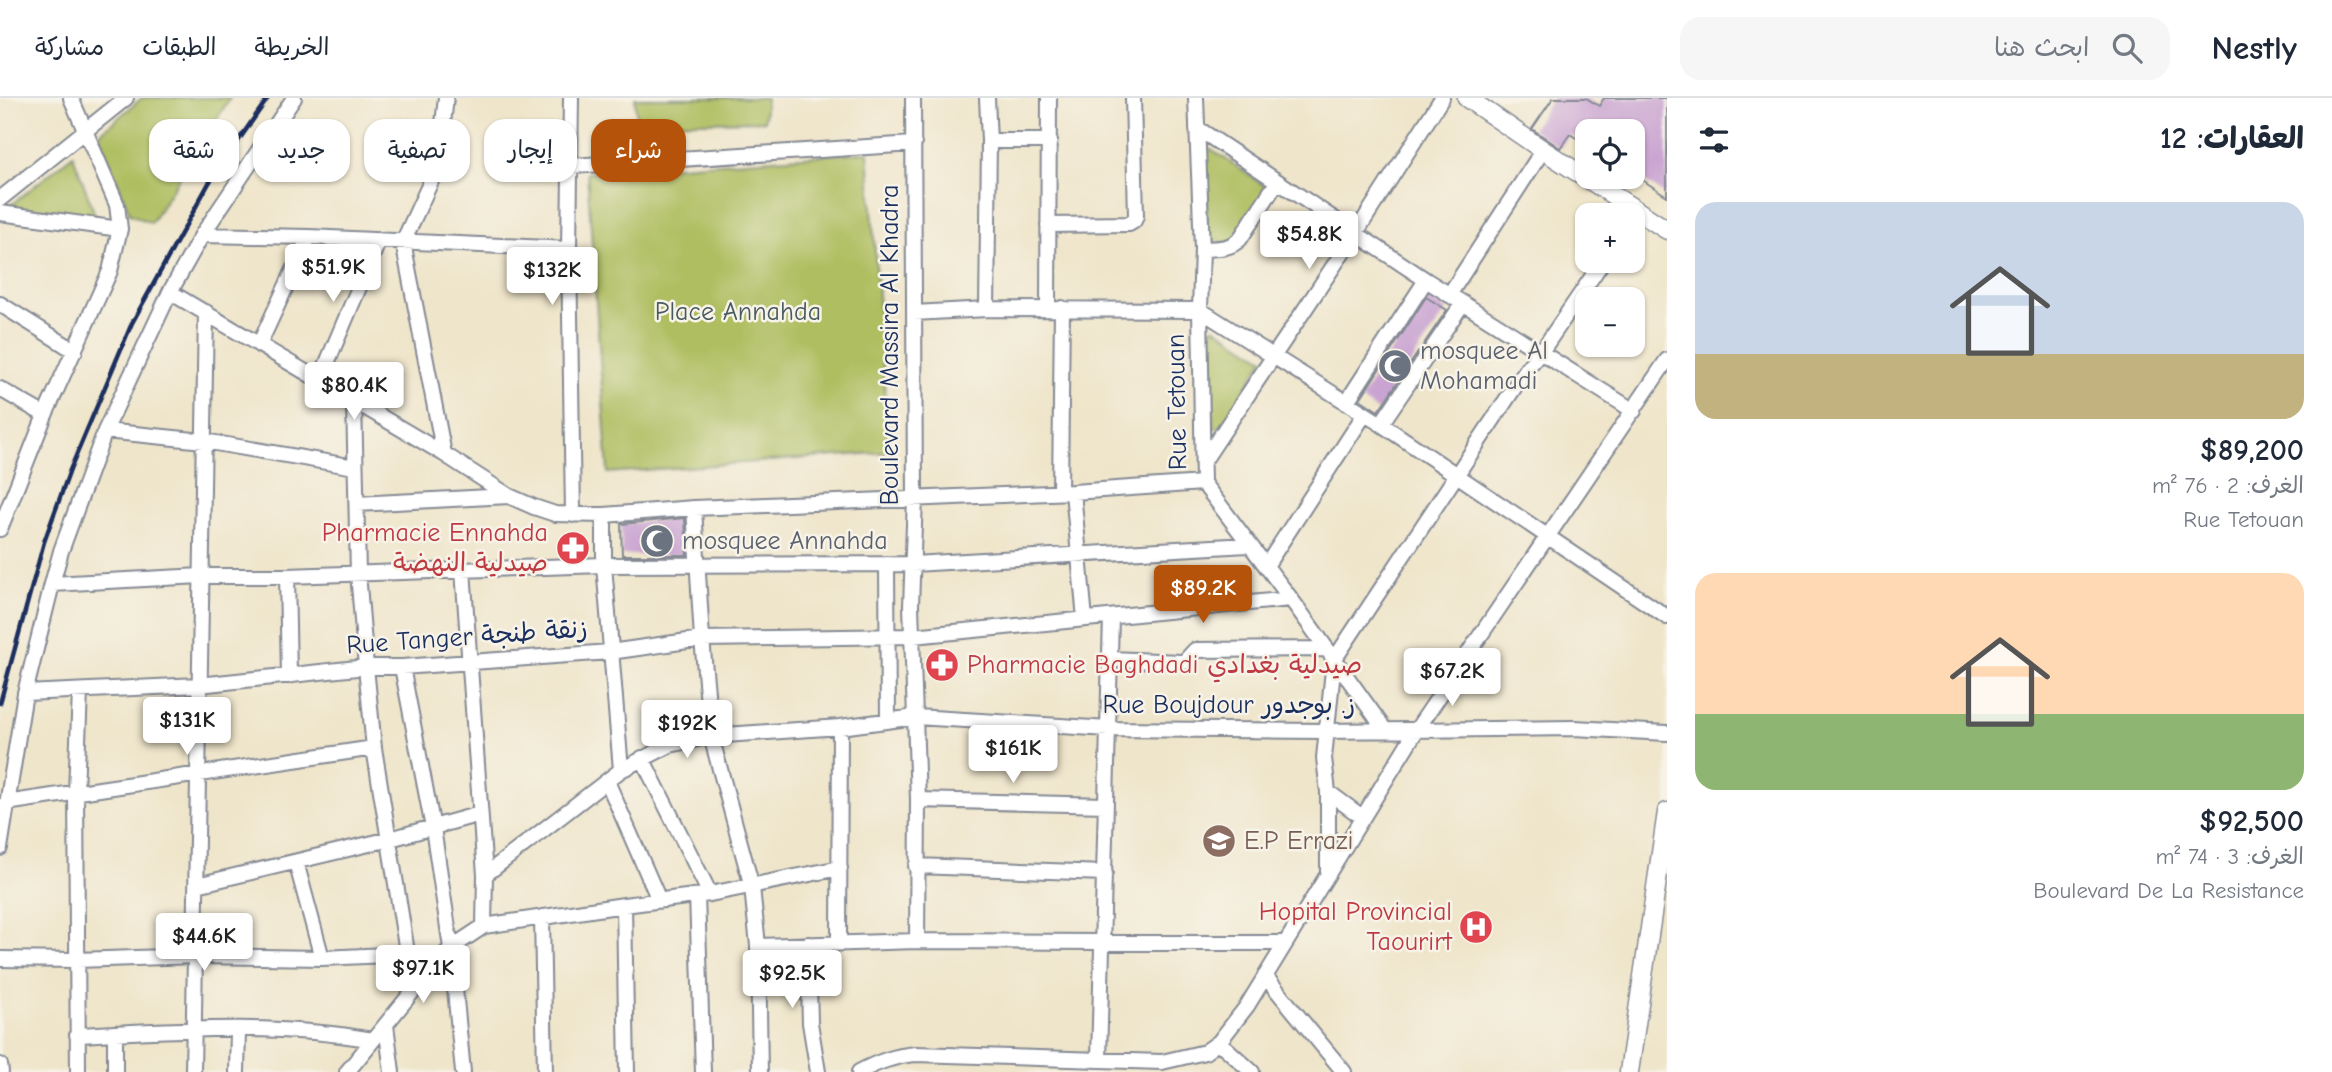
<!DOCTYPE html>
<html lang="ar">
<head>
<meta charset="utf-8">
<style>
	:root { --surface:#fff; --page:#f6f6f7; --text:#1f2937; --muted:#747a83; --line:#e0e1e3; --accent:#b45309 }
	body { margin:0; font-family:"Comic Neue","Playpen Sans Arabic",sans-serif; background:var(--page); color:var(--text); direction:rtl; height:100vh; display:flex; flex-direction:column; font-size:26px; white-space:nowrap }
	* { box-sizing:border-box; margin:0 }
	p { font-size:23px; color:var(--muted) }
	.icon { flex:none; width:38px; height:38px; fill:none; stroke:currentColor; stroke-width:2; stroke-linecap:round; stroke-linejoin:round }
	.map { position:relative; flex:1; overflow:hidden; direction:ltr }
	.sheet { display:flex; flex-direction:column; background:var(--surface); width:665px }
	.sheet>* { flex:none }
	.guide { position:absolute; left:21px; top:21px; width:665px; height:63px; direction:rtl; display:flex; gap:14px }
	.tools { position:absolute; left:1575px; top:21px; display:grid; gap:14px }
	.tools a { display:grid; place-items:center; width:70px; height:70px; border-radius:14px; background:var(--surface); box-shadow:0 2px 5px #0004; font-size:35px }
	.price { position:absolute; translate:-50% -60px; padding:0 16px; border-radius:7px; background:#fff; color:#222; font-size:23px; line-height:46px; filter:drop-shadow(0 2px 4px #0008) }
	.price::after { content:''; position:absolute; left:50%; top:42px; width:21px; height:16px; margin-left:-10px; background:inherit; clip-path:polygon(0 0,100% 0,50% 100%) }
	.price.current { background:var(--accent); color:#fff }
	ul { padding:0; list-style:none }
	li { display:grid; align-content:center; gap:14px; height:371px; padding:0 28px }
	li span { display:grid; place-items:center; height:217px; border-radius:21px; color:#555 }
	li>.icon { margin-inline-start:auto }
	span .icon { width:126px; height:126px; fill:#fffc; stroke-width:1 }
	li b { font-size:30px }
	h2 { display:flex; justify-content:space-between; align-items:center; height:84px; padding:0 28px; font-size:30px }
	.pill { padding:0 24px; border-radius:21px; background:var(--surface); box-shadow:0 2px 5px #0004; font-size:24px; line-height:63px }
	.pill.current { background:var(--accent); color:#fff }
	header { display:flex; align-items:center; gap:42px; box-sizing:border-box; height:98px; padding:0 35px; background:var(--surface); border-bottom:2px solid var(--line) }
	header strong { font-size:33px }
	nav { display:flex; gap:38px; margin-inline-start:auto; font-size:24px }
	.search { width:490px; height:63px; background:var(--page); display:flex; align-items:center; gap:18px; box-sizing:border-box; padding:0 24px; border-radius:21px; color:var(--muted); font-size:26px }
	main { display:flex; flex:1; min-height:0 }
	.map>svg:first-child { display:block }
	.green { fill:#afbe61; stroke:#657660; stroke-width:2 }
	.building { fill:#c9a3d1 }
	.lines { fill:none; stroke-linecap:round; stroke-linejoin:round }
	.minor-casing { stroke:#858a94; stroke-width:18 }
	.major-casing { stroke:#858a94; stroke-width:21 }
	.minor { stroke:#fff; stroke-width:14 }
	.major { stroke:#fff; stroke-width:18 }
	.rail { stroke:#1b2f5e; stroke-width:4.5 }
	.labels { text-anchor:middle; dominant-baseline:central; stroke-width:5; stroke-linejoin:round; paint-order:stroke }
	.park-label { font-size:26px; fill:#475a5f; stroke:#f7f3e8 }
	.street-label { font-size:26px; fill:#1b2f5e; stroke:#f7f3e8 }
	.worship-label { font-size:26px; fill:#5b616d; stroke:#f7f3e8; text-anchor:start }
	.health-label { font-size:26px; fill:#be3a42; stroke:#f7f3e8; text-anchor:end }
	.education-label { font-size:26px; fill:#785e54; stroke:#f7f3e8; text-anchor:start }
</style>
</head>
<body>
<header>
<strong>Nestly</strong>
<div class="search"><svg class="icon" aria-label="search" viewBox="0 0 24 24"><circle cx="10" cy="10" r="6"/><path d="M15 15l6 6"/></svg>ابحث هنا</div>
<nav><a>الخريطة</a><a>الطبقات</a><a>مشاركة</a></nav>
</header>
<main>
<section class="sheet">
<h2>العقارات: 12<svg class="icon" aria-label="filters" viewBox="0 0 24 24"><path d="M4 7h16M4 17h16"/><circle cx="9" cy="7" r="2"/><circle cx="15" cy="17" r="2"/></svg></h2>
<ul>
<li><span style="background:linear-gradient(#c9d6e8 70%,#c2b280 0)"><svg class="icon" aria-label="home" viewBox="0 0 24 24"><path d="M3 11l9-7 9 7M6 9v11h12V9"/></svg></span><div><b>$89,200</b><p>الغرف: 2 · 76 m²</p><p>Rue Tetouan</p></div></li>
<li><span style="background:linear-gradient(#ffd9b3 65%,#8fb573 0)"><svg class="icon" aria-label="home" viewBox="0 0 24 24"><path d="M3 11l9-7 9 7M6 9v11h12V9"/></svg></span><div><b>$92,500</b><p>الغرف: 3 · 74 m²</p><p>Boulevard De La Resistance</p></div></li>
</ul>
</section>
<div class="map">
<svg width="1667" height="974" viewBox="0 0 1667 974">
	<rect width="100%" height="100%" fill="#f7f3e8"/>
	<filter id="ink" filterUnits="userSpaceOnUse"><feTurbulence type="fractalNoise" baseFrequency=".0143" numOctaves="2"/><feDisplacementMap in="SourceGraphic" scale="14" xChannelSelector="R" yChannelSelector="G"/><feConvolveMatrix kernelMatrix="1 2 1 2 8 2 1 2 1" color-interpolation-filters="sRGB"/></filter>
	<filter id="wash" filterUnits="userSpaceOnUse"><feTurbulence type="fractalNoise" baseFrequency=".00686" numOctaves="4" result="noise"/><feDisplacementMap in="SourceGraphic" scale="28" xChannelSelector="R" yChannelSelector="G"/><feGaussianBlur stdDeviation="1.57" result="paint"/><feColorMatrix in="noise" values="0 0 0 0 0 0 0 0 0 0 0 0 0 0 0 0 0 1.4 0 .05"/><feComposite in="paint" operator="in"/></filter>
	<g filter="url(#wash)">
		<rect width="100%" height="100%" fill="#efe5ca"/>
		<path class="green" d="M142 0H230L151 125 130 116 99 36Z
			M635 0H766L764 23 637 25Z
			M1211 51 1268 90 1233 145 1207 143V53Z
			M868 54 889 354 608 375 587 75Z
			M73 57 98 125 13 112 11 107Z
			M1214 229 1264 261 1220 330H1213L1211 230Z"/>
		<g id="blocks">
			<path class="building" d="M1553 0H1586L1599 8 1604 0H1667V98L1633 76V33H1587V47L1570 36 1560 50 1532 31Z
				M1426 199 1447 212 1378 313 1360 301Z
				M685 420 687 457H622L621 426Z"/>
		</g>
	</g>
	<g filter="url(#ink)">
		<use href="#blocks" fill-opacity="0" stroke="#858a94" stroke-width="2"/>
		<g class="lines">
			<g class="minor-casing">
				<path id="minor" d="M571 0 569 151 573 417
					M913 0 915 400 911 508 918 702 917 843
					M1196 0 1202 151 1200 212 1203 385 1291 501 1385 632
					M1197 30 1426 182 1634 313
					M989 43H1050
					M571 68 914 46
					M0 101 126 0
					M0 115 120 131
					M1048 127 1129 126 1134 123 1136 118 1133 0
					M202 137 309 139 569 151
					M1202 151C1216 150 1229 152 1240 141L1277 84
					M170 194 444 356 509 398 534 409 555 416 604 417 694 410 1073 394 1203 385
					M1449 197 1543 52
					M0 206 75 253
					M987 211 989 43 987 0
					M1048 211 1049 0
					M914 215 987 211 1200 212 1381 326 1667 519
					M259 247 309 139
					M319 284 379 142
					M0 291 45 317
					M354 304 358 475 366 569 374 650 413 891
					M1346 305 1426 182
					M1381 326 1463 205
					M105 333 204 343 355 369
					M444 356 403 144 438 68 446 0
					M1203 364 1355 136 1442 0
					M1060 394 1062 210
					M1073 394 1085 521
					M357 406 509 398
					M694 410 702 541 711 638 752 789 758 848 760 974
					M604 417V467L621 672
					M0 431 45 317 110 173 120 131 117 107 71 0
					M887 466 888 623
					M1266 468 1364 317
					M463 472 485 777 484 828
					M287 478 289 578
					M52 486 201 478H287L604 467 913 466 1248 447
					M1111 561 1180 564H1184L1195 552 1327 551
					M402 569 433 730 451 850 463 974
					M25 595 199 587 366 569H402L610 554 702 541 913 538 1291 501
					M642 660 710 796
					M607 683 659 802
					M1328 694 1362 719
					M918 702 1106 707
					M6 705 374 650
					M0 750 25 595 52 486 61 453 105 333 170 194 202 137 294 0
					M296 764 322 860
					M916 768 1105 775
					M1328 774V694L1324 660 1334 562 1528 269 1541 254 1603 163
					M485 777 621 672 670 647 711 638 840 629 916 619 1109 631 1325 633 1574 630 1667 635
					M197 787 390 741 480 716
					M697 798 703 974
					M624 807 627 974
					M542 819 545 974
					M839 844 840 629
					M808 846 810 925 818 974
					M758 848 917 843 1284 845
					M0 861 76 862 195 858 322 860 408 856
					M1265 878 1344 974
					M386 927 392 974
					M115 935V974
					M77 937C175 932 276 924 373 942
					M1219 944 1252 974
					M1099 961 1111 519
					M0 967 1 974
					M78 974 76 694 80 593
					M193 974 206 214
					M237 974 238 932
					M347 974 431 871 451 850 484 828 624 807 710 796 840 770
					M859 974C878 964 894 958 916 956L1162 964 1205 954 1219 944 1247 908 1417 631 1667 262"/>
			</g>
			<g class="major-casing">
				<path id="major" d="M1467 0 1543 52 1667 132
					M1629 974 1667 714"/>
			</g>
			<use href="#minor" class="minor"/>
			<use href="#major" class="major"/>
			<path class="rail" d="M0 605 44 444 70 372 132 225 209 85 268 0"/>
		</g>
	</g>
	<defs>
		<g id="mosque-disc" transform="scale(1.75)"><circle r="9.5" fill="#6b7280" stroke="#f7f3e8"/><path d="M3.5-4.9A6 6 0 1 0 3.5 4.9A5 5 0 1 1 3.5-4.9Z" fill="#fff"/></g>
		<g id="pharmacy-disc" transform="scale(1.75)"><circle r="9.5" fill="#e0444e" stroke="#f7f3e8"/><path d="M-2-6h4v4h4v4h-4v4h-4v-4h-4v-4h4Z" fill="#fff"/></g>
		<g id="school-disc" transform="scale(1.75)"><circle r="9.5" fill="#8d6e63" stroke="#f7f3e8"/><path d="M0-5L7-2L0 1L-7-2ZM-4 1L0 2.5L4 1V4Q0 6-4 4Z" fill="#fff"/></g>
		<g id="hospital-disc" transform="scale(1.75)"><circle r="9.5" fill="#e0444e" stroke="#f7f3e8"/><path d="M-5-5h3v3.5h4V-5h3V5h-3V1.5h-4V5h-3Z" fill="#fff"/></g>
	</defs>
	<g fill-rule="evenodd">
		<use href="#mosque-disc" x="1395" y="268"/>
		<use href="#mosque-disc" x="657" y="443"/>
		<use href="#pharmacy-disc" x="573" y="450"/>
		<use href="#pharmacy-disc" x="942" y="567"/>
		<use href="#school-disc" x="1219" y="743"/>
		<use href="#hospital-disc" x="1476" y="829"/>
	</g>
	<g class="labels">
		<g class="park-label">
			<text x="738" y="214">Place Annahda</text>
		</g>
		<g class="street-label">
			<text transform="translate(890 247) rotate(-90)">Boulevard Massira Al Khadra</text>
			<text transform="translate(1177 304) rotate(-91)">Rue Tetouan</text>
			<text transform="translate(467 539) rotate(-4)">Rue Tanger زنقة طنجة</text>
			<text x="1229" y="607">Rue Boujdour ز. بوجدور</text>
		</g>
		<g class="worship-label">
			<text x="1420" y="253">mosquee Al<tspan x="1420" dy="30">Mohamadi</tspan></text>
			<text x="682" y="443">mosquee Annahda</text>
		</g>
		<g class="health-label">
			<text x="548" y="435">Pharmacie Ennahda<tspan x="548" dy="30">صيدلية النهضة</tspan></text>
			<text x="967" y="567" text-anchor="start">Pharmacie Baghdadi صيدلية بغدادي</text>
			<text x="1452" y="814">Hopital Provincial<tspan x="1452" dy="30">Taourirt</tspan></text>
		</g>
		<g class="education-label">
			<text x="1244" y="743">E.P Errazi</text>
		</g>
	</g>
</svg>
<div class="tools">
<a><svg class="icon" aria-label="locate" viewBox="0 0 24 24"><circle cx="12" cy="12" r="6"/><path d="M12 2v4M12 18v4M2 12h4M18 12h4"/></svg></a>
<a>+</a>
<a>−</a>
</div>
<b class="price" style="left:1309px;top:173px">$54.8K</b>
<b class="price" style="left:333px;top:206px">$51.9K</b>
<b class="price" style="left:552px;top:209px">$132K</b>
<b class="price" style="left:354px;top:324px">$80.4K</b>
<b class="price current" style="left:1203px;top:527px">$89.2K</b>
<b class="price" style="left:1452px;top:610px">$67.2K</b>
<b class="price" style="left:187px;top:659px">$131K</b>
<b class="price" style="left:687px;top:662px">$192K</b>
<b class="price" style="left:1013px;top:687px">$161K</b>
<b class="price" style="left:204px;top:875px">$44.6K</b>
<b class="price" style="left:423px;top:907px">$97.1K</b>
<b class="price" style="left:792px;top:912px">$92.5K</b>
<div class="guide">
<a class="pill current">شراء</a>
<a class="pill">إيجار</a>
<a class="pill">تصفية</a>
<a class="pill">جديد</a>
<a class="pill">شقة</a>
</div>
</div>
</main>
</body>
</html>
